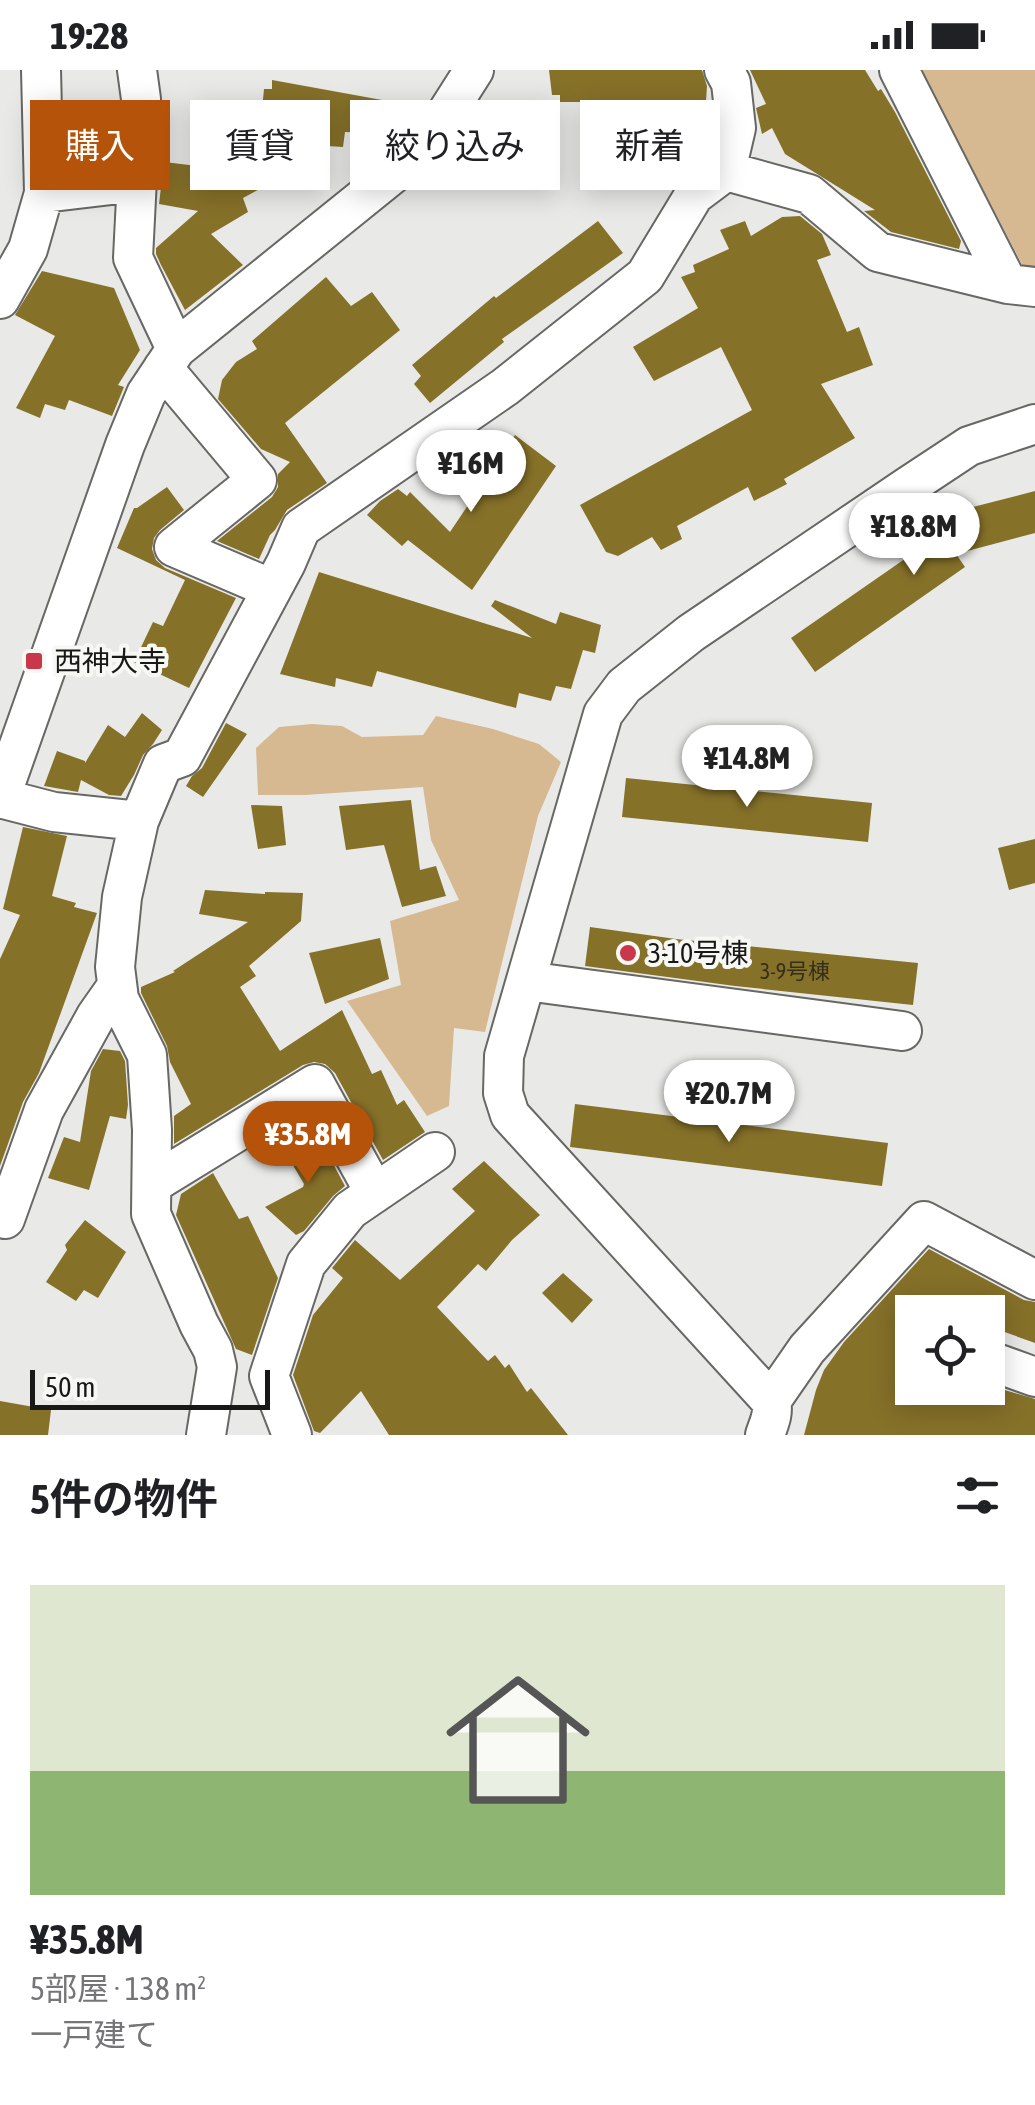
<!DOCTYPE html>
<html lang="ja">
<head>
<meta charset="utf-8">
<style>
	:root { --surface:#fff; --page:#f2f2f2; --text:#202124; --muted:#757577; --accent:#b45309 }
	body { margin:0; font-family:"Asap Condensed","Noto Sans JP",sans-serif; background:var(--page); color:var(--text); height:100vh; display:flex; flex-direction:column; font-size:38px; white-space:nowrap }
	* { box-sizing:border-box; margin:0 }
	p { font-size:32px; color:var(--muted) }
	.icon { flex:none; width:55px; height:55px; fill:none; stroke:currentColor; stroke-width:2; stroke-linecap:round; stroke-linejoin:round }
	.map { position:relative; height:1365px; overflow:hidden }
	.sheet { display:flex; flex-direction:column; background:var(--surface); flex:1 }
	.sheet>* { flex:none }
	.top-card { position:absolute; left:30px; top:30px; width:975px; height:90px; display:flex; gap:20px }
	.buttons { position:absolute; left:895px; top:1225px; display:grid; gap:20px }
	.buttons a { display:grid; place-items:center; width:110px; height:110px; border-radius:0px; background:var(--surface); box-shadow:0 5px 25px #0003; font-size:50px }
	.scale { position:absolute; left:30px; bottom:25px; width:240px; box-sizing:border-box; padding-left:10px; border:5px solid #181817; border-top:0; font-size:28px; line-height:35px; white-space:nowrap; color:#181817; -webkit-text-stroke:8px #f7f7f4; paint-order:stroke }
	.price { position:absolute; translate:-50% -85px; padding:0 22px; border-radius:35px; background:#fff; color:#222; font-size:32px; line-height:65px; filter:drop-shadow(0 2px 5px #0008) }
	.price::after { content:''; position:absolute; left:50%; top:60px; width:30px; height:22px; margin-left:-15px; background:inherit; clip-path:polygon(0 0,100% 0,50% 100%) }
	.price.active { background:var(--accent); color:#fff }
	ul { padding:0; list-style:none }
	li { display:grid; align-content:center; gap:20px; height:530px; padding:0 30px }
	li span { display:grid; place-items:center; height:310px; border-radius:0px; color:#555 }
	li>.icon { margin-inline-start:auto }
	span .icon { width:180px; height:180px; fill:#fffc; stroke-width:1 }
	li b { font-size:42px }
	h2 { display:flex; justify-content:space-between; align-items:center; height:120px; padding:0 30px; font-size:42px }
	.tag { padding:0 35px; border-radius:0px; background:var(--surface); box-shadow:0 5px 25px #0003; font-size:35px; line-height:90px }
	.tag.active { background:var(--accent); color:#fff }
	.status { display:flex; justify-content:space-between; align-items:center; height:70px; padding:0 50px; background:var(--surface); direction:ltr }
	.status svg { height:28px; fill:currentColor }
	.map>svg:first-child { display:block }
	.green { fill:#d7b991 }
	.building { fill:#867129 }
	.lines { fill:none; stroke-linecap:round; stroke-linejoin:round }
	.minor-casing { stroke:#676764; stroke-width:42 }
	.minor { stroke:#fff; stroke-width:38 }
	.poi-dot { fill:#c9384a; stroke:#f7f7f4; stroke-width:4 }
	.labels { text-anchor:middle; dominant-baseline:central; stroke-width:8; stroke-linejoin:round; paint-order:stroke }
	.number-label { font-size:22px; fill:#342e1c }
	.poi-label { font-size:28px; fill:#181817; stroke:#f7f7f4; text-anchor:start }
</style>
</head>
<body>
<div class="status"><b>19:28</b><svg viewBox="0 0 49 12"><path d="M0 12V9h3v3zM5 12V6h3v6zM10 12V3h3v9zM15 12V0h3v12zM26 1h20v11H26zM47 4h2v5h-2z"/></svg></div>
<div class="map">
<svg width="1035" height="1365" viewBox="0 0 1035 1365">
	<rect width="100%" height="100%" fill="#e9eae7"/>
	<path class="green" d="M921 0H1035V206H1028Z
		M436 646 493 659 539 674 561 692 538 746 485 962 454 958 449 1036 427 1046 347 931 401 915 390 851 459 830 431 770 423 717 305 725H258L256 678 279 657 312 654 342 656 362 667 423 665Z"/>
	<path class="building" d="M549 0H702L707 16 706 31 582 39 580 32H560V25H552Z
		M750 0H865L878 21 881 19 895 42 961 171 959 179 891 162 864 141 875 140 785 84 772 58 762 64 756 38 766 34Z
		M272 10 382 30 375 63 345 62 343 77 311 75 308 89 258 81 264 19H272Z
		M254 86 269 114 243 128 248 142 211 164 243 195 185 240 161 195 156 184V178L198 141 159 134 164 92 198 96 199 89 238 96Z
		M800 146 822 164 831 185 817 190 847 262 859 257 873 295 821 314 855 368 784 409 787 414 754 431 748 417 677 456 682 469 661 480 652 467 618 486 606 482 580 435 752 340 721 277 654 311 633 277 698 238 681 207 695 202 693 195 729 179 720 160 745 151 751 166 782 147Z
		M598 151 623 183 502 269 504 272 430 333 414 314 421 306 412 295 494 226 496 228Z
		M42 201 114 218 140 280 118 315 124 317 112 346 69 330 65 340 45 334 40 348 16 338 55 266 15 245Z
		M326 207 351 236 372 222 400 260 285 353 327 413 287 440 275 460 270 465 259 489 217 471 272 427 278 417V404L290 392 261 379 218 329 222 310 236 292 257 279 252 271Z
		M515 365 556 396 472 520 408 470 402 476 367 445 380 431 398 419 407 426 410 422 450 462Z
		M167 417 184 440 160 460 154 468 152 479 156 490 165 498 236 528 189 618 134 592 153 552 163 556 185 510 117 478 134 438H137Z
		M1035 421V463L956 484 965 497 815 602 791 568 971 443 969 438Z
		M319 502 532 568 491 536 495 530 556 554 560 542 601 555 595 583 583 580 571 619 556 616 551 631 519 623 516 638 377 601 372 617 336 608 335 617 280 604Z
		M142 643 162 660 153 674 143 685 134 705 121 726 109 725 81 710 78 722 44 716 57 681 85 691V693L108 655 125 667Z
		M226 653 247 664 203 727 186 716 192 706 202 698Z
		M626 708 872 733 868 772 622 747Z
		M411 730 420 800 436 796 446 826 402 837 384 775 346 780 339 736Z
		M251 735 282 736 286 775 258 779Z
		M23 757 67 766 52 826 76 833 74 837 97 843 39 1003 23 1032 0 1096V889L20 845 3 839Z
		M1035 769V813L1009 820 998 778Z
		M205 820 265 824V822L303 823 301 851 249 896 256 906 240 917 280 981 342 940 372 1004 381 1000 397 1035 404 1030 425 1062 383 1090 335 1003 325 994 314 992 303 995 174 1074V1046L191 1034 170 992 167 976 141 923V917L175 902 173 901 248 852 199 844Z
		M590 857 676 869 918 893 913 935 735 916 585 896Z
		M380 868 389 909 325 934 309 883Z
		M103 979 120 981 125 991 128 1035 126 1049 110 1046 89 1120 48 1108 64 1067 80 1072 91 1001Z
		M575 1034 888 1073 882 1116 570 1077Z
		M317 1064 345 1116 333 1126 304 1161 296 1165 265 1137 303 1117 304 1114 284 1080Z
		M484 1091 540 1145 512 1170 486 1201 478 1194 437 1237 488 1291 495 1285 505 1298 509 1294 527 1322 531 1318 568 1365H389L361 1321 320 1363 314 1361 293 1305 313 1245 343 1208 332 1198 355 1170 400 1210 475 1141 452 1119Z
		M213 1103 239 1149 248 1146 278 1208 252 1285 236 1279 176 1145 181 1124Z
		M85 1150 126 1182 98 1228 84 1220 76 1231 46 1212 67 1180 65 1175Z
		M929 1179 1024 1230 1035 1232V1273L988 1256 991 1242H910L896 1301 911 1306 907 1318H998L1035 1329V1365H804L816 1320 824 1300 844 1272Z
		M563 1203 593 1230 572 1253 542 1223Z
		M0 1331 51 1340 48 1365H0Z"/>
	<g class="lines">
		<g class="minor-casing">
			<path id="minor" d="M137 0 141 29 133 188 176 279
				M899 0 1008 214
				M726 101 809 124 878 182 1008 214 1035 217
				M44 123 137 112
				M0 229 28 179 44 123 41 0
				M163 298 257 410 174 477 272 519
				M0 728 54 742 139 751 163 694 182 687 286 493 301 458 505 317 645 206 694 125 726 101 736 58 731 13 724 0
				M0 729 125 375 146 324 176 279 409 91 446 44 474 0
				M139 751 122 827 115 897 119 929 147 985 152 1060 151 1144 199 1254 213 1280 217 1297 206 1365
				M526 911 902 961
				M152 1114 315 1014 375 1123
				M5 1149 44 1040 96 946 117 916
				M988 1290 1035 1307
				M771 1331 807 1279 924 1151 1035 1210
				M292 1365 269 1306 306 1194 350 1140 435 1082
				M765 1365C769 1353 774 1344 771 1331L510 1045 503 1023 504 986 603 644 624 616 691 563 907 417 969 376 1035 354"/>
		</g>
		<use href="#minor" class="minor"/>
	</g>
	<g class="poi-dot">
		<rect x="24" y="581" width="20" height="20" rx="5"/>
		<circle cx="628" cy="883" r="10"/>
	</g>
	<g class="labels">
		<g class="number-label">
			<text x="795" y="901">3-9号棟</text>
		</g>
		<g class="poi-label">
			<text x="54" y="591">西神大寺</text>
			<text x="648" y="883">3-10号棟</text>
		</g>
	</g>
</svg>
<div class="buttons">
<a><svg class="icon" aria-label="locate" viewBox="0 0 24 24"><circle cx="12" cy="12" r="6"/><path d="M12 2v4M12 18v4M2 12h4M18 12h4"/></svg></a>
</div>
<div class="scale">50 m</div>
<b class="price" style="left:471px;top:445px">¥16M</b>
<b class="price" style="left:914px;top:508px">¥18.8M</b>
<b class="price" style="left:747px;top:740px">¥14.8M</b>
<b class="price" style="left:729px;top:1075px">¥20.7M</b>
<b class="price active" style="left:308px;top:1116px">¥35.8M</b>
<div class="top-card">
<a class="tag active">購入</a>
<a class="tag">賃貸</a>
<a class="tag">絞り込み</a>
<a class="tag">新着</a>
</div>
</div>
<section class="sheet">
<h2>5件の物件<svg class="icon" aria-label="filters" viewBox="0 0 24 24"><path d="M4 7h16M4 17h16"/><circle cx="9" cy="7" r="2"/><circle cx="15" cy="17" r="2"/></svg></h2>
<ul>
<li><span style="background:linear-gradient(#dfe7d0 60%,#8fb573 0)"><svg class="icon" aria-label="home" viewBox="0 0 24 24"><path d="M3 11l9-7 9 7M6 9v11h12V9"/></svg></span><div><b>¥35.8M</b><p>5部屋 · 138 m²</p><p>一戸建て</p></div></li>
</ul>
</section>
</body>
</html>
